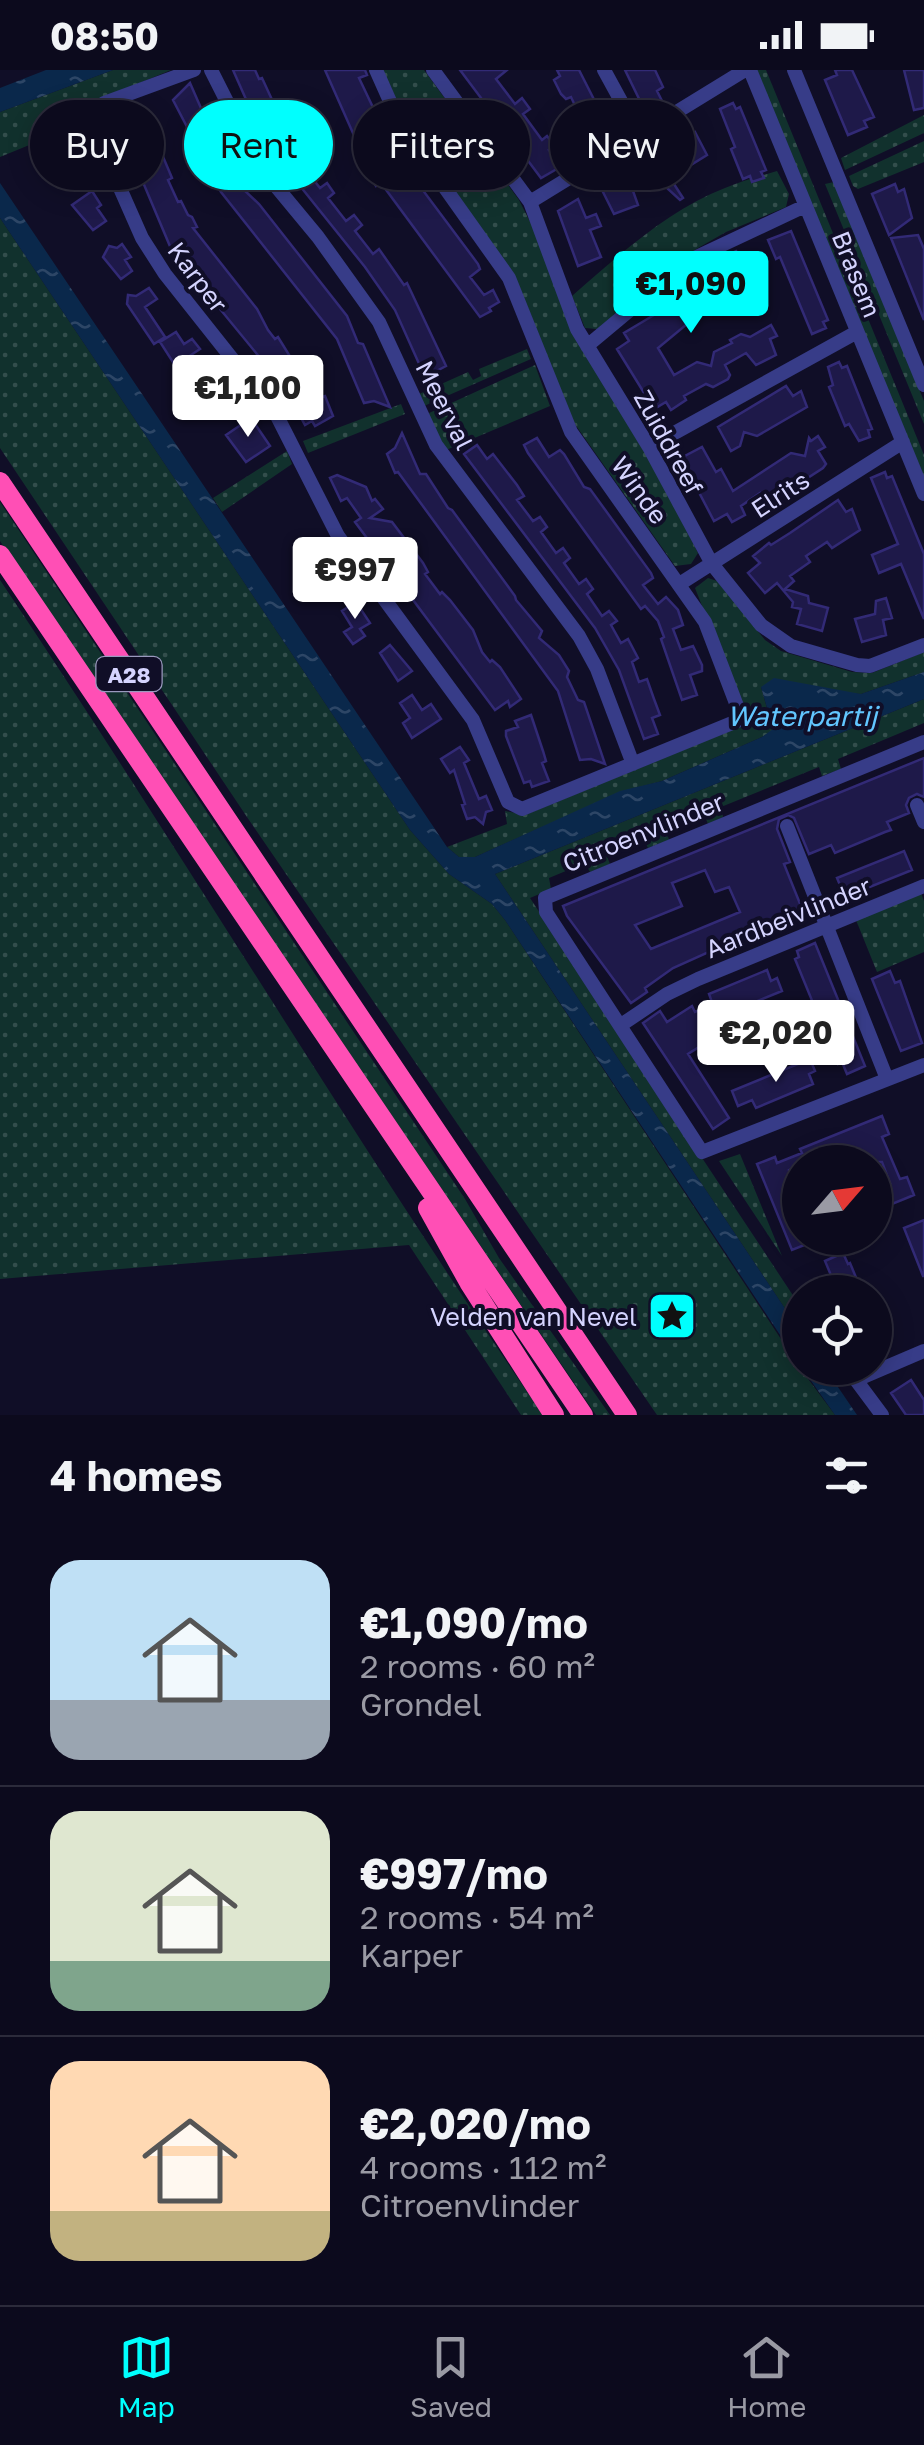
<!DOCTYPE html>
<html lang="en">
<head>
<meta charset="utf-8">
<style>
	:root { --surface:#0c0a1d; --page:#1a182a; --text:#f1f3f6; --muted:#9a9aa4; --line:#2c2b3b; --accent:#00fffe }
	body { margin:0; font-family:"Golos Text",sans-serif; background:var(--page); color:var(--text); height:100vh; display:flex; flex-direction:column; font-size:38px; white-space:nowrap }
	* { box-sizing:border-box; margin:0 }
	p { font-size:32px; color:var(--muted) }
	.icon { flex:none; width:55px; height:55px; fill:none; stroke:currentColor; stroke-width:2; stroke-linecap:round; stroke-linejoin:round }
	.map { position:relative; height:1345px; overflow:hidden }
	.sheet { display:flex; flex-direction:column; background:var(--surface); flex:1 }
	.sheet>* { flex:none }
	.guide { position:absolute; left:30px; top:30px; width:865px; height:90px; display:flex; gap:20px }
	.needle { width:65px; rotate:62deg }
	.fabs { position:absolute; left:782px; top:1075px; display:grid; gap:20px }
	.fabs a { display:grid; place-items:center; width:110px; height:110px; border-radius:50%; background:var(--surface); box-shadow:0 5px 25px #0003,0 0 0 2px var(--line); font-size:50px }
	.price { position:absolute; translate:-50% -85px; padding:0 22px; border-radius:10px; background:#fff; color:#222; font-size:32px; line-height:65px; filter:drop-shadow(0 2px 5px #0008) }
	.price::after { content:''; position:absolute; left:50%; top:60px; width:30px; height:22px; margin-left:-15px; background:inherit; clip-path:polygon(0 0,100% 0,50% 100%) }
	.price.current { background:var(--accent); color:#111 }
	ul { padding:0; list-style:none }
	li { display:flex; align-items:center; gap:30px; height:250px; padding:0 50px }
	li+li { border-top:2px solid var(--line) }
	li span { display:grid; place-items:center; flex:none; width:280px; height:200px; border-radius:30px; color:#555 }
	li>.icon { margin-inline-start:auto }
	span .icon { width:120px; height:120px; fill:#fffc; stroke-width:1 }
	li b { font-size:42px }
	h2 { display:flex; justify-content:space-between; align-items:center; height:120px; padding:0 50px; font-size:42px }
	.chip { padding:0 35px; border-radius:45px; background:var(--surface); box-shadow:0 5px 25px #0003,0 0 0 2px var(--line); font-size:35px; line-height:90px }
	.chip.current { background:var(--accent); color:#111 }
	.status { display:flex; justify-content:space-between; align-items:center; height:70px; padding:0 50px; background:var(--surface); direction:ltr }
	.status svg { height:28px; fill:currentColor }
	.menu { display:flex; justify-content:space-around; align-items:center; height:140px; border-top:2px solid var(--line); background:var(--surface); font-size:28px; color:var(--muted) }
	.menu a { display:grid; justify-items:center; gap:5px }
	.menu .current { color:var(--accent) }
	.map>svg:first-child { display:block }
	.green { fill:url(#green-dots) }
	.water { fill:url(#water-ripples) }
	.building { fill:#1e1949; stroke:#322a76; stroke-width:2.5; fill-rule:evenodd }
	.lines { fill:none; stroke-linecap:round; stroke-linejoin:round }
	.minor { stroke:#373c88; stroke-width:14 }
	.highway { stroke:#ff4fb5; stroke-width:20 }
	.labels { text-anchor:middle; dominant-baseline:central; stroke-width:8; stroke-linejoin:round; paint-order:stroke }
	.shield { fill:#100e27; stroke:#9a99be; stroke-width:2.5 }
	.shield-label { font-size:22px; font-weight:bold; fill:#d5d4ff }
	.street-label { font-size:25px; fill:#d5d4ff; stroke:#100e27 }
	.poi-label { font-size:25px; fill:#d5d4ff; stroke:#100e27; text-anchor:end }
	.water-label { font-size:28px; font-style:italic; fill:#62c6ff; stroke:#100e27 }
</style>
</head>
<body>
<div class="status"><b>08:50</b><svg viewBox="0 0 49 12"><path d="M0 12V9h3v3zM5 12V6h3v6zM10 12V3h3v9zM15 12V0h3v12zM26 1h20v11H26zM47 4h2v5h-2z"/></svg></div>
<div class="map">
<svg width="924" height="1345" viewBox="0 0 924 1345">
	<defs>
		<pattern id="green-dots" width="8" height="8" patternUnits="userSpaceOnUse" patternTransform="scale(2.5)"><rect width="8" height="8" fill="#11312d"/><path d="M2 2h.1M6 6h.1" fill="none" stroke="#334e4c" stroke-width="1.8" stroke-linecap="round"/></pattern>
		<pattern id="water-ripples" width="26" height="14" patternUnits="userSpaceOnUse" patternTransform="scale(2.5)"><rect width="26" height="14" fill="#0a284b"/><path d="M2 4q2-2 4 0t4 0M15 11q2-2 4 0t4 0" fill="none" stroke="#2d4666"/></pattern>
	</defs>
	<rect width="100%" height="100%" fill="#100e27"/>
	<path class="green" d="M113 0H171L103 28 88 51 0 87V42Z
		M383 0H424L519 130 698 483 691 494 675 496 572 350 527 235 410 59Z
		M755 0H766L924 385V412Z
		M924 45V63L845 100 841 88Z
		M924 71V92L858 119 853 116 849 106Z
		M777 101 789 124 786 137 726 162 691 182 597 259 585 258 572 226C618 186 668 140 725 118 742 111 760 106 777 101Z
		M834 112 924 331V354L825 114Z
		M0 148 410 760 449 804 492 834 505 850 800 1298 835 1345H657L249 750 0 378Z
		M527 279 531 289 424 336 419 324 468 302 473 310 481 306 479 299Z
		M535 295 550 336 446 380 427 344Z
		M401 334 405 344 308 383 303 371Z
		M287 381 292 394 222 442 213 428Z
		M0 432 465 1129 499 1188 610 1345H596L0 471Z
		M708 508 717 511 765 570 781 581 852 602 872 603 924 582V602L861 624 761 617 773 660 762 667 662 711 620 722 475 787H459L447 777 507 754 505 741 525 745 748 653 695 518Z
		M0 510C185 786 355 1072 543 1345H521L409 1175 0 1209Z
		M924 629V653L838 689 841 699 822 706 819 697 721 737 723 747 708 754 704 744 666 759 669 770 648 778 643 768 606 784 610 794 590 802 585 793 549 808 551 819 530 828 800 1236V1261L495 804Z
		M921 823 924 831V882L877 902 856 850Z
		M740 1084 782 1186 719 1091Z"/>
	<path class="water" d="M46 0H113L0 42V18Z
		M0 113 447 777 459 787H475L620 721 662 711 762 667 773 659 761 617 774 608 861 624 924 602V629L495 804 800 1261V1295L505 850 492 834 449 804 410 760 0 148Z
		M802 1298H825L857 1345H835Z"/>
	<path class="building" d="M233 0H255L259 9 262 8 285 58 272 64 269 57 260 61Z
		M325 0H365L367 5 359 8 378 48 377 54 410 109 416 111 478 194 480 199 470 207 484 225 493 220 499 232 489 238 491 241 480 247 381 113 376 116 369 104 373 102 360 79Z
		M460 0H507L496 9 515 34 522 28 530 39 523 44 542 70 547 66 555 76 549 80 562 96 541 108Z
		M557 0H579L612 65 595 74 588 61 581 64 574 49 580 46 571 27 566 29 561 24 554 10 560 6Z
		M625 0H655L663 17 657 21 664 35 646 43Z
		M835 0H852L874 47 864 51 867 57 848 65 825 10 837 5Z
		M904 0H924V38L914 40Z
		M190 13 225 93 229 91 244 120 259 134 347 246 358 273 363 274 390 337 374 331 364 333 337 269 221 122 173 30Z
		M733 33 736 39 740 37 766 100 761 102 764 108 752 112 750 106 743 109 731 79 735 77 720 39Z
		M137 37 145 55 148 54 153 63 172 108 168 110 178 132 181 131 188 145 192 147 197 157 193 158 257 239 268 260 275 269 278 267 294 293 302 302 304 300 322 327 325 326 333 346 315 356 312 351 305 355 284 317 188 200 194 195 185 175 172 181 118 53 123 51 120 45Z
		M695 62 707 85 670 108 683 128 680 130 655 107 633 121 638 135 614 144 601 118Z
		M284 72 294 85 302 79 310 89 302 95 320 118 327 113 334 123 328 128 346 151 354 145 362 155 355 161 373 184 379 179 404 215 407 213 446 296 425 307 395 240 365 197 272 81Z
		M72 79 81 92 52 111 38 88 51 80 57 89Z
		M895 114 898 122 904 119 912 148 889 165 872 124Z
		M92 121 101 135 97 138 106 151 93 160 72 135Z
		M578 129 586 148 596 144 601 156 590 160 601 187 578 196 558 141Z
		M791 161 828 250 823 252 826 258 812 264 780 187 776 189 768 170Z
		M918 165 924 179V250L891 168Z
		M122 174 131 187 125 190 132 201 121 209 103 187 109 176 117 178Z
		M736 181 740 187 746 184 756 206 716 227 713 223 692 239 696 244 692 250 658 278 674 305 697 292 711 296 714 282 732 273 730 270 741 264 750 267 771 255 777 266 770 269 776 285 756 295 746 283 725 295 730 305 728 309 713 317 706 314 684 326 686 330 671 340 666 332 654 339 617 279 629 271 624 263 654 245 651 241 654 237 705 197Z
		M149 218 157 229 145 237 165 267 154 274 127 234 128 225 136 226Z
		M176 262 184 274 192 269 200 279 191 285 194 289 178 300 160 272Z
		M839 292 842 298 847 296 872 359 868 360 870 367 859 371 849 354 845 356 829 317 833 315 828 297Z
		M213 305 227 325 221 329 225 336 212 345 197 316Z
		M786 316 793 326 801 321 807 337 757 366 744 362 740 376 731 381 718 357Z
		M251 348 270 376 246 392 226 365Z
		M402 363 420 404H426L448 438 452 440 515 526 516 530 542 561 539 568 559 585 569 601 567 607 578 630 584 632 605 694 591 689 580 690 558 621 398 402 395 403 387 384 395 378Z
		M818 366 825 377 818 381 826 394 823 398 772 431 766 433 760 423 741 436 745 445 732 452 727 444 714 451 681 388 702 377 716 402 721 399 733 421 791 383 805 386 809 368 811 371Z
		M537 368 549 387 560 380 564 384 584 417 590 419 651 503 653 508 643 515 658 534 666 527 678 540 683 555 673 559 681 580 693 576 702 595V601L690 605 697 625 682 630 661 569 664 567 658 551 645 536 641 539 528 383 524 375Z
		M477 375 487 389 493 384 517 415 524 426 517 430 533 451 540 447 547 457 541 462 556 483 563 478 570 488 564 493 579 514 586 509 593 519 587 524 602 546 609 541 617 551 611 555 621 573 628 569 638 588 632 592 639 612 647 609 654 629 660 645 652 648 658 664 644 669 619 600 595 558 464 384Z
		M885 402 887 408 892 406 924 484V549L901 494 879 503 872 485 898 474 871 408Z
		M337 405 366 417 372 431 375 429 383 439 370 448 392 452 423 493 428 502 425 504 440 524 442 522 450 530 473 560 482 582 490 592 492 590 500 597 521 629 510 637 508 631 495 640 355 452 361 448 347 428 341 431 330 408Z
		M838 430 846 442 852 439 860 460 832 478 827 472 806 486 810 492 790 506 794 511 785 519 808 526 809 533 828 538 822 561 797 554 801 539 792 537 793 532 777 513 765 523 748 503 760 493 753 486 769 473 771 475 790 463Z
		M325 479 333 491 329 494 341 512 329 519 305 489Z
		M886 528 892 548 883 550 886 565 862 572 855 549 875 544 876 531Z
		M356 532 370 553 360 559 365 566 353 574 344 562 352 557 342 541Z
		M390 575 412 601 398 611 380 583Z
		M412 625 422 640 431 634 441 649 412 668 403 653 410 648 400 633Z
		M531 645 543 681 546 691 542 693 549 711 532 717 530 711 524 713 506 666V661L518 657 515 651Z
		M460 677 469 690 464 693 479 729 486 726 492 740 486 742 483 754 475 747 467 749 462 735 465 734 454 700 450 703 441 689Z
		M924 688V727L917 724 909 728 906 735 909 743 887 752 891 760 885 762 835 783 831 775 809 784 794 748 788 745 779 749 777 759 790 792 784 794 805 846 787 853 784 848 673 898 645 918 647 922 631 933 567 846 563 836ZM705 800 715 822 729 817 740 842 651 879 635 855 682 836 672 813Z
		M904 781 912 800 845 827 837 808Z
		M815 873 865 996 847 1004 842 992 838 994 795 889 799 887 797 881Z
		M767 900 771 911 777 908 782 921 706 952 715 967 688 984 729 1048 713 1059 643 953 660 941 667 952 692 936 695 942 713 935 709 924Z
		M890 901 895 913 900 911 922 973 901 981 872 909Z
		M810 989 815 1001 809 1004 813 1014 756 1038 752 1030 738 1036 732 1021Z
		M882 1046 889 1064 882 1067 900 1109 907 1107 914 1125 875 1141V1120L890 1113 882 1092H800V1096L789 1100 791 1118 800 1141V1168H822L792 1180 757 1094 775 1087 777 1093 802 1083 800 1079Z
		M924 1150V1206H923L904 1158Z
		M843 1183 848 1194 850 1193 862 1222H838L825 1191Z
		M911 1310 924 1330V1345H906L891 1323Z"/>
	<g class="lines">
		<path class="minor" d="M194 0 104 33 92 47 93 57 142 168 165 204 276 344 338 466 473 650 508 732 522 739 742 649 705 552 571 362 509 208 401 56 376 0
			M211 0 260 97 318 167 379 252 436 375 579 566 597 599 633 694
			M433 0 530 132 577 259 649 377 712 494 761 555 791 576 857 595 870 596 924 575
			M604 0 639 64
			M750 0 924 424
			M794 0 924 315
			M530 132 745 0
			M587 276 690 190 805 136
			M649 377 857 262
			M681 513 903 372
			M924 672 545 828 546 842 702 1082 924 995
			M917 735 924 752
			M787 756 887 1009
			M621 955 667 924 698 909 924 816
			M882 1345 856 1310 924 1281"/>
		<path class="highway" d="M0 412 627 1345
			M0 485 583 1345
			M428 1138 469 1212 554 1345"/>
	</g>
	<defs>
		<g id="sight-square" transform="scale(2.5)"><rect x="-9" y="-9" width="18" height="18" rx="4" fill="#00fffe" stroke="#100e27"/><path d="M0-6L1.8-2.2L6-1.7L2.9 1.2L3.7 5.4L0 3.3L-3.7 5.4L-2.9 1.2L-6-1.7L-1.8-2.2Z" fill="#111"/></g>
	</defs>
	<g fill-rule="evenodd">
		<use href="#sight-square" x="672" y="1246"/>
	</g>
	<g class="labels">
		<rect class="shield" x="96.5" y="587" width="65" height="34" rx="8"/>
		<g class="shield-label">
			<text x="129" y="604">A28</text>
		</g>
		<g class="street-label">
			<text transform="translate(857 204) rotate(68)">Brasem</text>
			<text transform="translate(198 207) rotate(53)">Karper</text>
			<text transform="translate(445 335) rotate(63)">Meerval</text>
			<text transform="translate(669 372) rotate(61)">Zuiddreef</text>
			<text transform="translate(640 420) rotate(54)">Winde</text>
			<text transform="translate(780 424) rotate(-33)">Elrits</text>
			<text transform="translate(643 762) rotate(-22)">Citroenvlinder</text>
			<text transform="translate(788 847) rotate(-22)">Aardbeivlinder</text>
		</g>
		<g class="poi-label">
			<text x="637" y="1246">Velden van Nevel</text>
		</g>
		<g class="water-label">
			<text x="802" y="645">Waterpartij</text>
		</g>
	</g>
</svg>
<div class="fabs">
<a><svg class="needle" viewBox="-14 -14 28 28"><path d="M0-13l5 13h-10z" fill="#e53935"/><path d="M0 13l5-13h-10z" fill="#9a9aa4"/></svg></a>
<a><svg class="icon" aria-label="locate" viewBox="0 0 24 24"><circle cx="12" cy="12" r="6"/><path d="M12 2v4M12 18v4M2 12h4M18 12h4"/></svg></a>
</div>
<b class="price current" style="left:691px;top:266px">€1,090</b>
<b class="price" style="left:248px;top:370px">€1,100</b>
<b class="price" style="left:355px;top:552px">€997</b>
<b class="price" style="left:776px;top:1015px">€2,020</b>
<div class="guide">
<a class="chip">Buy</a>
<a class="chip current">Rent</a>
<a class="chip">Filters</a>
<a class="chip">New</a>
</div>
</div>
<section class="sheet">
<h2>4 homes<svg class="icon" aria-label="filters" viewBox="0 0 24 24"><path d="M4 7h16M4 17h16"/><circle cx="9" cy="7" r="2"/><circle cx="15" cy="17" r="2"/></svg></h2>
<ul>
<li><span style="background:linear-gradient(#bfe0f5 70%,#9aa5b1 0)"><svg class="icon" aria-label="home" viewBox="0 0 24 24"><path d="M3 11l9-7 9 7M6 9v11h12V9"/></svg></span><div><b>€1,090/mo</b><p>2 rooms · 60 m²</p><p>Grondel</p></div></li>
<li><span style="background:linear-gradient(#dfe7d0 75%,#7fa58c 0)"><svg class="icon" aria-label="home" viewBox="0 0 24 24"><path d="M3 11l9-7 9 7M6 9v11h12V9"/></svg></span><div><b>€997/mo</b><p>2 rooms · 54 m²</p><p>Karper</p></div></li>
<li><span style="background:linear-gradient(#ffd9b3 75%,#c2b280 0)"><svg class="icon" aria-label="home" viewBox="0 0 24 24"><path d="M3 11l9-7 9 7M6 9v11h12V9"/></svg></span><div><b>€2,020/mo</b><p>4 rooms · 112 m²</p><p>Citroenvlinder</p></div></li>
</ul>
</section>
<nav class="menu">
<a class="current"><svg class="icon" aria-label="map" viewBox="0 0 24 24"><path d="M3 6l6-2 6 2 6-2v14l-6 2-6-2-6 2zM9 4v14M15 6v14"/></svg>Map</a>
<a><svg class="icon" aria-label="saved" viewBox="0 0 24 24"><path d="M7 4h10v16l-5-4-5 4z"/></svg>Saved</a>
<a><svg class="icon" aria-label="home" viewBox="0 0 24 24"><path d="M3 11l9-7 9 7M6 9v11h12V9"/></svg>Home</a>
</nav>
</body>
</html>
